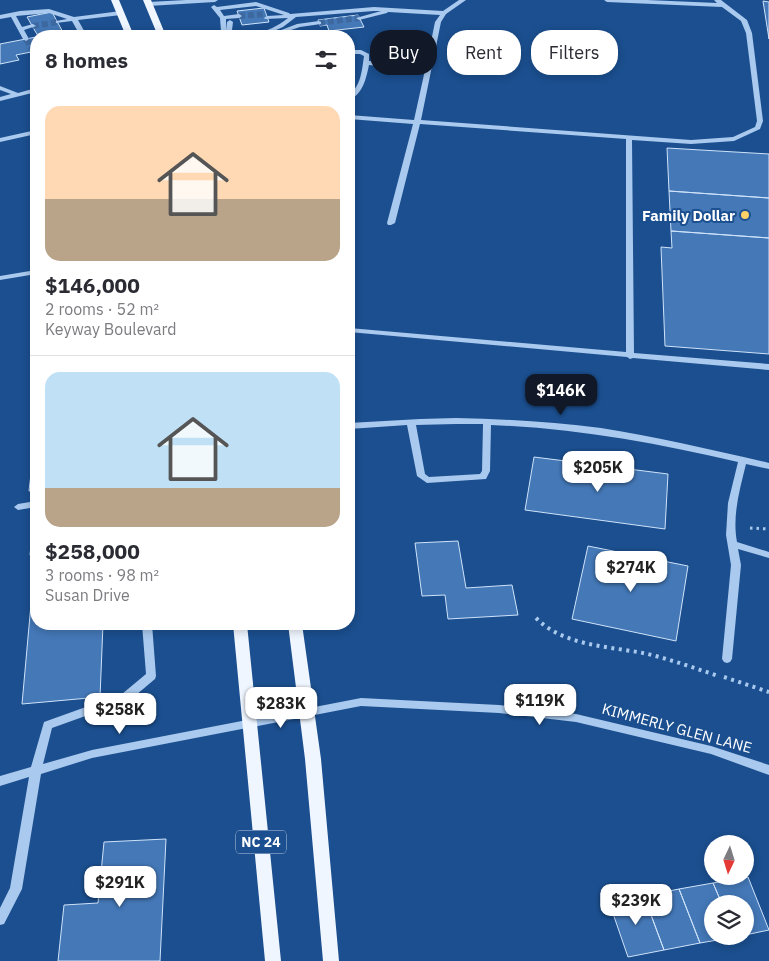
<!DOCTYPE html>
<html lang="en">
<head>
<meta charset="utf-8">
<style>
	:root { --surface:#fff; --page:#f7f7f7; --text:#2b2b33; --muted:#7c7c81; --line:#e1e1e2; --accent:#111827 }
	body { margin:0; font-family:"IBM Plex Sans",sans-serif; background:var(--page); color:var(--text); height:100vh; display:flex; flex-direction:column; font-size:19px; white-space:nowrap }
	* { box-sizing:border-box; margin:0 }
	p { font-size:16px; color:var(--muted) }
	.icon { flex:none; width:28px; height:28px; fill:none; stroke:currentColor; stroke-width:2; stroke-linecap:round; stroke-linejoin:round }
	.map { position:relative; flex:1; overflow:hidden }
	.panel { position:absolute; left:30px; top:30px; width:325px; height:600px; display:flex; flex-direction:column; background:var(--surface); border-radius:20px; box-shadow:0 2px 8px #0003 }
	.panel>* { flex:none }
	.hud { position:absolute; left:370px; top:30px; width:324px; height:45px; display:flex; gap:10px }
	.needle { width:32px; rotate:184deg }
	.buttons { position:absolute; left:704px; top:835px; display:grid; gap:10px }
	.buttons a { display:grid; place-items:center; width:50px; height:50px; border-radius:50%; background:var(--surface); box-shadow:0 2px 8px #0003; font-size:25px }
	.price { position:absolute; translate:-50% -42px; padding:0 11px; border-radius:10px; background:#fff; color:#222; font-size:16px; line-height:32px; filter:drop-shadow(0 1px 2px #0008) }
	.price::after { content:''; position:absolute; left:50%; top:30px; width:15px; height:11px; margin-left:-8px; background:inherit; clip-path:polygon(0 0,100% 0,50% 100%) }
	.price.current { background:var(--accent); color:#fff }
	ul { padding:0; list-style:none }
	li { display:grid; align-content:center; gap:10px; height:265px; padding:0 15px }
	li+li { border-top:1px solid var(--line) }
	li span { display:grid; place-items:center; height:155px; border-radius:15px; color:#555 }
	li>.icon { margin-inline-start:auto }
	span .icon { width:90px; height:90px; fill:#fffc; stroke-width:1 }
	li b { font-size:21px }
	h2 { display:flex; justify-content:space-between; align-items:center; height:60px; padding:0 15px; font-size:21px }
	.pill { padding:0 18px; border-radius:20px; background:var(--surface); box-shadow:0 2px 8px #0003; font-size:18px; line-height:45px }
	.pill.current { background:var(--accent); color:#fff }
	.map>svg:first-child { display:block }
	.building { fill:#4478b7; stroke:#cfe3fa }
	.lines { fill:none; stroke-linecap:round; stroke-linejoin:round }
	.minor-tunnel { stroke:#3d69a0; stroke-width:6; stroke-dasharray:6 3; stroke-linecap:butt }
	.path-far1 { stroke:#a9c9ee; stroke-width:3; stroke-dasharray:2.5 4; stroke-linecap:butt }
	.path { stroke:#a9c9ee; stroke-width:4; stroke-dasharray:3 4.5; stroke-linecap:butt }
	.minor { fill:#a9c9ee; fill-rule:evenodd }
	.major { fill:#f0f6ff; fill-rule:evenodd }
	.poi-dot { fill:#ffd166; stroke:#1b4f8f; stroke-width:2 }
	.labels { text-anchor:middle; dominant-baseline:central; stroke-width:4; stroke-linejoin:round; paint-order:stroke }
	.shield { fill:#1b4f8f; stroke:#bbcadd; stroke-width:1 }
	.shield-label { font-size:14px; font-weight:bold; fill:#fff }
	.poi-label { font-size:15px; font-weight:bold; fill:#fff; stroke:#1b4f8f; text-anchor:end }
	.street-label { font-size:15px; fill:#fff; stroke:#1b4f8f }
</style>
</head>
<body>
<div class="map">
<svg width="769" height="961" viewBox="0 0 769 961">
	<rect width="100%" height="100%" fill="#1b4f8f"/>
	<path class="building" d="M763 1 769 2V39Z
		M264 8 269 22 242 25 237 11Z
		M52 12 65 36H38L27 17Z
		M358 15 364 27 329 31 327 25 320 26 318 20Z
		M36 37V51L16 55 19 60 0 64V44Z
		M667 148 769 154V198L669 191Z
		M669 191 769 198V238L671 231Z
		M671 231 769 238V354L665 346 661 247 672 248Z
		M33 457H36V490L29 491Z
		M534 457 668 474 665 529 525 510Z
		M34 517H36V554L30 555Z
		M458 541 466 588 512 585 518 615 448 619 445 595 422 596 415 543Z
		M588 546 688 566 676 641 572 619Z
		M32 593H36V624H103L100 697 22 704Z
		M166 839 160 961H58L64 905 98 903 104 842Z
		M748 877 769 930 745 935V904H722L713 883Z
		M713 883 722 904H712V936L735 937 700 943 679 889Z
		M679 889 700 943 664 950 644 896Z
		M644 896 664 950 628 957 609 902Z"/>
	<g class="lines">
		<path class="minor-tunnel" d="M239 16 266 14
			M319 23 359 18
			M33 26 58 22
			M53 36 64 34
			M26 39 34 52"/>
		<path class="path-far1" d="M750 528 769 529"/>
		<path class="path" d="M536 618C565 647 610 646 648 654 672 660 695 668 718 676
			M724 677 769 692"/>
		<path class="minor" d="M186 0H218L215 2 148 6 145 4 148 2Z
			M459 0H466L446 14 441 22 421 120 691 140 733 137 755 127 757 121 746 33 741 21 722 7 607 2 604 0H647L717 3 714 0H721L747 20 752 33 763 121 760 129 734 141 691 144 632 140 634 353 769 364V370L633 358 630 359 627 357 349 332V328L626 352V139L420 124 395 223 391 225H388L387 223 413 124 349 119V115L414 120 425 70 369 65C366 79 363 94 349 100V95C361 86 362 70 364 56L360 54H349V50H361L369 54V61L426 66 435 22 440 15 388 12 387 13 359 20 356 18 381 11H374L296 17 283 27 267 34 258 36 229 35 227 33H223L221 31 220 18 211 7 214 5 217 7 256 2 289 13 290 14 374 7 443 11ZM256 6 284 15 267 16 264 18 265 19 288 18C272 31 254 36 233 33L232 30 233 22 230 20 227 22 226 30V19L239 18 242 16 239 14 224 16 220 10Z
			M49 9 74 17 121 11 124 13 121 15 78 20 87 36H81L79 33 62 35V33L77 30 72 21 56 23V21L67 19 49 13 16 16 22 27 33 24 36 26 24 30 29 39 26 41 23 39 11 17 0 19V15L20 11Z
			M319 21 321 22V24L300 27 279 34 276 32 297 24Z
			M34 50 36 51V59L34 58 31 52Z
			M0 86 18 93 36 88V92L0 101V97L11 94 0 90Z
			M36 130V134L0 142V138Z
			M36 270V274L0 280V276Z
			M456 418C505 419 553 422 601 428 658 437 713 450 769 463V469L746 464C740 489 732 515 737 542L769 552V558L738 549 741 565 732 659 730 662 727 663 724 662 722 659 731 565 726 535 728 503 738 462C656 443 575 428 491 425L490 471 486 479 427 483 417 476 407 425 349 429V423L420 419ZM456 424H483L482 471 480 474 429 477 425 474 416 425Z
			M36 501V507L18 510 14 507 18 504Z
			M142 624H152L156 676 155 679 130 700 52 728 43 764 92 750 361 698 499 705 576 714 711 746 769 765V775L711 754 576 722 499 713 361 706 92 758 41 774 22 889 4 924 0 925V908L10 888 29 777 0 786V776L31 767 44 722 122 694 146 674Z"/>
		<path class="major" d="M111 0H119L134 36H126Z
			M143 0H151L166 36H158Z
			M233 624H247L281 961H265Z
			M288 624H302L321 759 339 961H323L305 759Z"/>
	</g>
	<circle class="poi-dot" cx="745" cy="215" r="5"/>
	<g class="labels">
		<rect class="shield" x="236" y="830.5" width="50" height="23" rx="4"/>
		<g class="shield-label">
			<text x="261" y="842">NC 24</text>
		</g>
		<g class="poi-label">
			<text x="735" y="215">Family Dollar</text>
		</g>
		<g class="street-label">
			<text transform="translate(677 728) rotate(15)">KIMMERLY GLEN LANE</text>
		</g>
	</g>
</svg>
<div class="buttons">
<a><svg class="needle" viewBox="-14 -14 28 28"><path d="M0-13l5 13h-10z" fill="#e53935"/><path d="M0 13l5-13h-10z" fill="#7c7c81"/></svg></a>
<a><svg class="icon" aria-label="layers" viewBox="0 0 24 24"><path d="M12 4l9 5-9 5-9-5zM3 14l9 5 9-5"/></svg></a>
</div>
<b class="price current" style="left:561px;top:416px">$146K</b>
<b class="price" style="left:598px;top:493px">$205K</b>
<b class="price" style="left:631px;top:593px">$274K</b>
<b class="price" style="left:540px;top:726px">$119K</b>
<b class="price" style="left:281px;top:729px">$283K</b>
<b class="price" style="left:120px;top:735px">$258K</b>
<b class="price" style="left:120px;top:908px">$291K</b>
<b class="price" style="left:636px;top:926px">$239K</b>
<div class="hud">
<a class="pill current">Buy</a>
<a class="pill">Rent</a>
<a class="pill">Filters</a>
</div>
<section class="panel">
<h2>8 homes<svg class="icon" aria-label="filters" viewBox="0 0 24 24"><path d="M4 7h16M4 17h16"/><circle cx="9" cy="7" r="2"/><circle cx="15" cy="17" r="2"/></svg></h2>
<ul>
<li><span style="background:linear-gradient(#ffd9b3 60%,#b9a48a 0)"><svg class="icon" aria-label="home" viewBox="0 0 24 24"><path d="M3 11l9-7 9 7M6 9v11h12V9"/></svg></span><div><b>$146,000</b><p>2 rooms · 52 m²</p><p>Keyway Boulevard</p></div></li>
<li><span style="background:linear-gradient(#bfe0f5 75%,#b9a48a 0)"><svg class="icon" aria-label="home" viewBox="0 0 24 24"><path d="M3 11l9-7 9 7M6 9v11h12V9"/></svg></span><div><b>$258,000</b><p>3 rooms · 98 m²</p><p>Susan Drive</p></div></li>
</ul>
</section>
</div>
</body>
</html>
